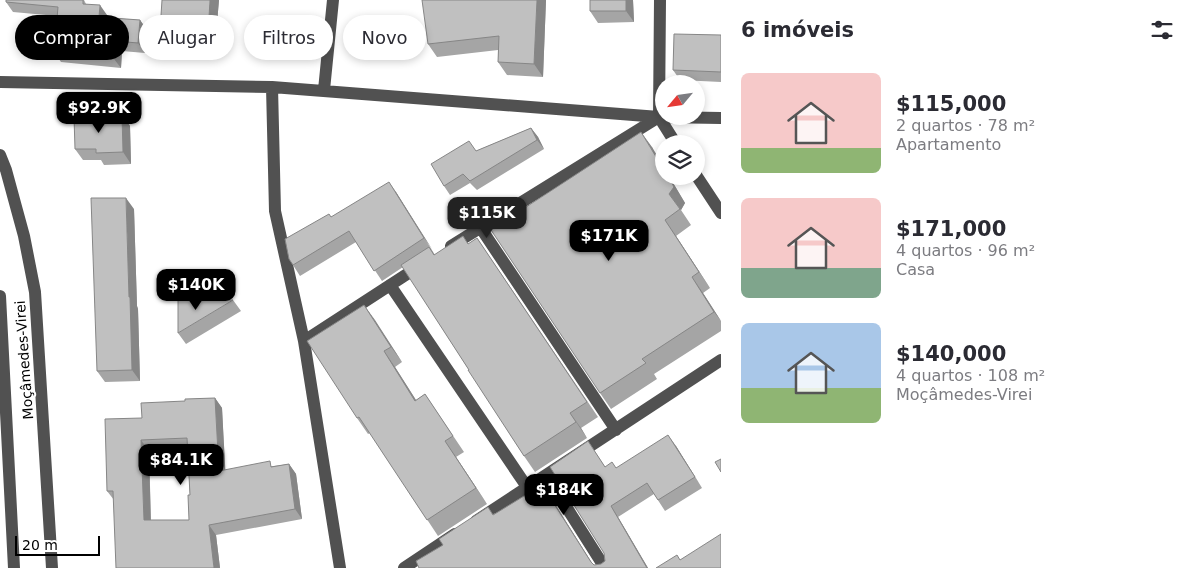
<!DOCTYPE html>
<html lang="pt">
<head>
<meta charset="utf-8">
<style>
	:root { --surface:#fff; --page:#f2f2f3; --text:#2b2b33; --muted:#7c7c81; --accent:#000 }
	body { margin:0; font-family:"DejaVu Sans",sans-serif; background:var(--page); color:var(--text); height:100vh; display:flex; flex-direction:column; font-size:19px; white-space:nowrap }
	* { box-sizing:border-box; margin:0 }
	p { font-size:16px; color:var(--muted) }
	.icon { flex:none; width:28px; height:28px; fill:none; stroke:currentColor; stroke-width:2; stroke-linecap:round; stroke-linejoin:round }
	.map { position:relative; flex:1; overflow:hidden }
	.sheet { display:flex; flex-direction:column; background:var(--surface); width:475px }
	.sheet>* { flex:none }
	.guide { position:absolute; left:15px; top:15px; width:475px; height:45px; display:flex; gap:10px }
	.needle { width:32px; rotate:241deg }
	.tools { position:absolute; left:655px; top:75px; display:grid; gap:10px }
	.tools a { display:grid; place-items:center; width:50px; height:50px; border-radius:50%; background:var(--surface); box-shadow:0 2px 8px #0003; font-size:25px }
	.scale { position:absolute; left:15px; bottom:12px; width:85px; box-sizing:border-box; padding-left:5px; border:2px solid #000; border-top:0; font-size:14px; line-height:18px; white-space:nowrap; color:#000; -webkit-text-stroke:4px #fff; paint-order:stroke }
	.price { position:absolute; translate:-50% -42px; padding:0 11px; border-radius:10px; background:var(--accent); color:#fff; font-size:16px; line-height:32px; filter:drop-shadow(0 1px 2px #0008) }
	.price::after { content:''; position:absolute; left:50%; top:30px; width:15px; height:11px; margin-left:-8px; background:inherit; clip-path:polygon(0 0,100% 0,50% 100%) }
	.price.active { background:#222; color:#fff }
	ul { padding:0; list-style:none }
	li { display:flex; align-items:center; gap:15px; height:125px; padding:0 20px }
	li span { display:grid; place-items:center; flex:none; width:140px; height:100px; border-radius:8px; color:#555 }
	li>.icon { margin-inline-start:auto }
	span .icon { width:60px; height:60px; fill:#fffc; stroke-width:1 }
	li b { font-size:21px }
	h2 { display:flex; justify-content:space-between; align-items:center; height:60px; padding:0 20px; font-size:21px }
	.chip { padding:0 18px; border-radius:22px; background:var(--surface); box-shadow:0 2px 8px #0003; font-size:18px; line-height:45px }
	.chip.active { background:var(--accent); color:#fff }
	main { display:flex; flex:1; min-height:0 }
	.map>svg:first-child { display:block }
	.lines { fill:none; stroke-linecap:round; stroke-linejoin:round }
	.minor { stroke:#515151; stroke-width:12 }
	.wall { fill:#a5a5a5; fill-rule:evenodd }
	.shaded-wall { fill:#868686 }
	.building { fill:#c0c0c0; stroke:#868686; fill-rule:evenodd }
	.labels { text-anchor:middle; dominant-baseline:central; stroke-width:4; stroke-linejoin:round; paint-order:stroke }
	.street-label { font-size:14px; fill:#000; stroke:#fff }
</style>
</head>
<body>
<main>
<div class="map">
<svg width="721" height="568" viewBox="0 0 721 568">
	<rect width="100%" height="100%" fill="#fff"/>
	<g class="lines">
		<path class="minor" d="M660 0 659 117 676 144
			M0 82 272 87 659 117 721 118
			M272 87 275 211 304 341 340 568
			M324 90 333 0
			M0 155 6 170 24 236 35 292 52 568
			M696 175 721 213
			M480 227 616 430
			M451 246 659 117
			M390 285 527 487
			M0 296 14 568
			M304 341 421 265
			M546 475 605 568
			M476 521 721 360
			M404 568 455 534"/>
	</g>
	<path class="wall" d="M84 0 86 4 107 15V18L140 20 147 30 145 53 122 51 121 68 61 62 54 52 57 16 13 12 6 2Z
		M219 0 215 46 168 42 160 31Z
		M546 0 543 77 507 75 498 62V50L437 57 428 44Z
		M633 0 634 22 598 23 590 11Z
		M721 35V82L680 80 673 70Z
		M122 115 130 126 131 164 104 165 101 160H83L75 149Z
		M531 128 538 137 544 149 477 190 470 183 450 195 444 186 476 151Z
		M652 147 664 176H669L685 203 681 210 691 225 676 236 710 288 703 293 721 321V331L654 374 657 379 611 409 600 393Z
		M396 192 435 255 469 244 477 238 598 417 581 428 587 438 535 472 524 456 469 370 403 267 382 281 356 242 300 276 293 265 331 217Z
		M134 209 137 306 138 309 140 381 105 382 97 371Z
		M233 300 241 311 186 344 178 333Z
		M364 305 402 362 395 367 416 400 425 394 464 452 456 457 487 504 438 536 370 433 368 434 357 418Z
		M215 398 222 408 225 470 274 466 289 464 296 474 302 519 216 535 220 568 114 500 107 491 142 418 185 401ZM187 449 190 495 189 520H151L149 451Z
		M588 441 605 467 617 468 676 446 702 488 665 511 654 494 618 517 648 568H419L493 514 550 496 592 563 594 565 601 564 605 561 604 553Z"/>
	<path class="shaded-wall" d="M210 0H219L215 46 208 35Z
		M537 0H546L543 77 534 64Z
		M626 0H633L634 22 626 11Z
		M100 5 107 15 106 27 99 17Z
		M140 20 147 30 145 53 138 43Z
		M115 41 122 51 121 68 114 59Z
		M122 115 130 126 131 164 123 152Z
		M531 128 538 137 544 149 537 140Z
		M641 132 652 147 664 167V170Z
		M668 176H669L685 203 681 210 669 194Z
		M389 182 396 192 432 249 424 238Z
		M126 198 134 209 137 306 138 309 140 381 132 370 129 297Z
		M665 220 676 236 710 288 699 272Z
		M692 277 703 293 721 321 714 312Z
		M364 305 375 320 402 362 391 347Z
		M384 351 395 367 426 416 415 401Z
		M215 398 222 408 226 482 219 471Z
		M570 413 581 428 587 438 576 422Z
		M668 435 676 446 702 488 695 477Z
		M141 440 149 451 151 531 144 520Z
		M445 441 456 457 487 504 476 488Z
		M289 464 296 474 302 519 295 509Z
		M542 485 550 496 595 568 591 562Z
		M611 506 618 517 648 568H647Z
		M209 525 216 535 220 568H214Z"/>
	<path class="building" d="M6 0H83V4L100 5 99 17 140 20 138 43 115 41 114 59 54 52 58 7 6 2Z
		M162 0H210L208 35 160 31Z
		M422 0H537L534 64 498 62 499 36 428 44Z
		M590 0H626V11H590Z
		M674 34 721 35V72L673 70Z
		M122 115 123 152 96 153V149H75L74 117Z
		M531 128 537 140 470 181 463 174 444 186 431 164 469 141 476 151Z
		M641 132 664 170V176H668L674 187 669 194 680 209 665 220 699 272 692 277 714 312 642 359 646 363 600 393 491 230Z
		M389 182 424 238 374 271 349 231 293 265 289 259 285 239 329 214 331 217Z
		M91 198H126L129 297H130L132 370 97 371Z
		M463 236 468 244 477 238 587 402 570 413 576 422 524 456 468 370H469L401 265 429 247 434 255Z
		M178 300H233L178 333Z
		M364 305 391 347 384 351 415 401 425 394 453 436 445 441 476 488 427 520 359 417 357 418 307 341Z
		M215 398 219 471 270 461 271 467 289 464 295 509 209 525 214 568H116L113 491H107L105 419 142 418 141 403 185 401V399ZM187 438 190 495H188L189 520H144L141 440Z
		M668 435 695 477 658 500 647 483 611 506 647 568H419L416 561 443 545 439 539 488 507 493 515 542 485 591 562 594 565 601 564 605 561 604 553 550 467 588 441 605 467 612 462 616 468Z
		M721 459V472L715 462Z
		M721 534V568H656L677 555 680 560Z"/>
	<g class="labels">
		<g class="street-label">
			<text transform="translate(24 360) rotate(-94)">Moçâmedes-Virei</text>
		</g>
	</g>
</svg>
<div class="tools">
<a><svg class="needle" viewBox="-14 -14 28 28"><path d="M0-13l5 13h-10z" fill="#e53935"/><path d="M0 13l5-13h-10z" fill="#7c7c81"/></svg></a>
<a><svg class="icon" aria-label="layers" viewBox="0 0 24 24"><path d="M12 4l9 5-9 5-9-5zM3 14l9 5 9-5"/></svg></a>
</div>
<div class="scale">20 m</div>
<b class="price" style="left:99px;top:134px">$92.9K</b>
<b class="price active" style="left:487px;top:239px">$115K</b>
<b class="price" style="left:609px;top:262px">$171K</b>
<b class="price" style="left:196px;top:311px">$140K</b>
<b class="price" style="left:181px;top:486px">$84.1K</b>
<b class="price" style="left:564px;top:516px">$184K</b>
<div class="guide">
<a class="chip active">Comprar</a>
<a class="chip">Alugar</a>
<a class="chip">Filtros</a>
<a class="chip">Novo</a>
</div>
</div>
<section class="sheet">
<h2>6 imóveis<svg class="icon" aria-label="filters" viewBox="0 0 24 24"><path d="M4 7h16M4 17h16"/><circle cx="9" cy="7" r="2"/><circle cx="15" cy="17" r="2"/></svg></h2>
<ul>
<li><span style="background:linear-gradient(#f6c9c9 75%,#8fb573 0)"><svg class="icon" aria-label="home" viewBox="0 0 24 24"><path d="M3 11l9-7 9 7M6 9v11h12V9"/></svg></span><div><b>$115,000</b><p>2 quartos · 78 m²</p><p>Apartamento</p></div></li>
<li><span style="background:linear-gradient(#f6c9c9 70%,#7fa58c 0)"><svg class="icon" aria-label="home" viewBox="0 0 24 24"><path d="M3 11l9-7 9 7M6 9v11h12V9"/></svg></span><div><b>$171,000</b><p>4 quartos · 96 m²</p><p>Casa</p></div></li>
<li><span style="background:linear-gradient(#a9c7e8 65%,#8fb573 0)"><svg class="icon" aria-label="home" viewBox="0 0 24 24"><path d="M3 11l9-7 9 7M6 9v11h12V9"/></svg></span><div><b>$140,000</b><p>4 quartos · 108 m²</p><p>Moçâmedes-Virei</p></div></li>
</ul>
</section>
</main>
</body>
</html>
